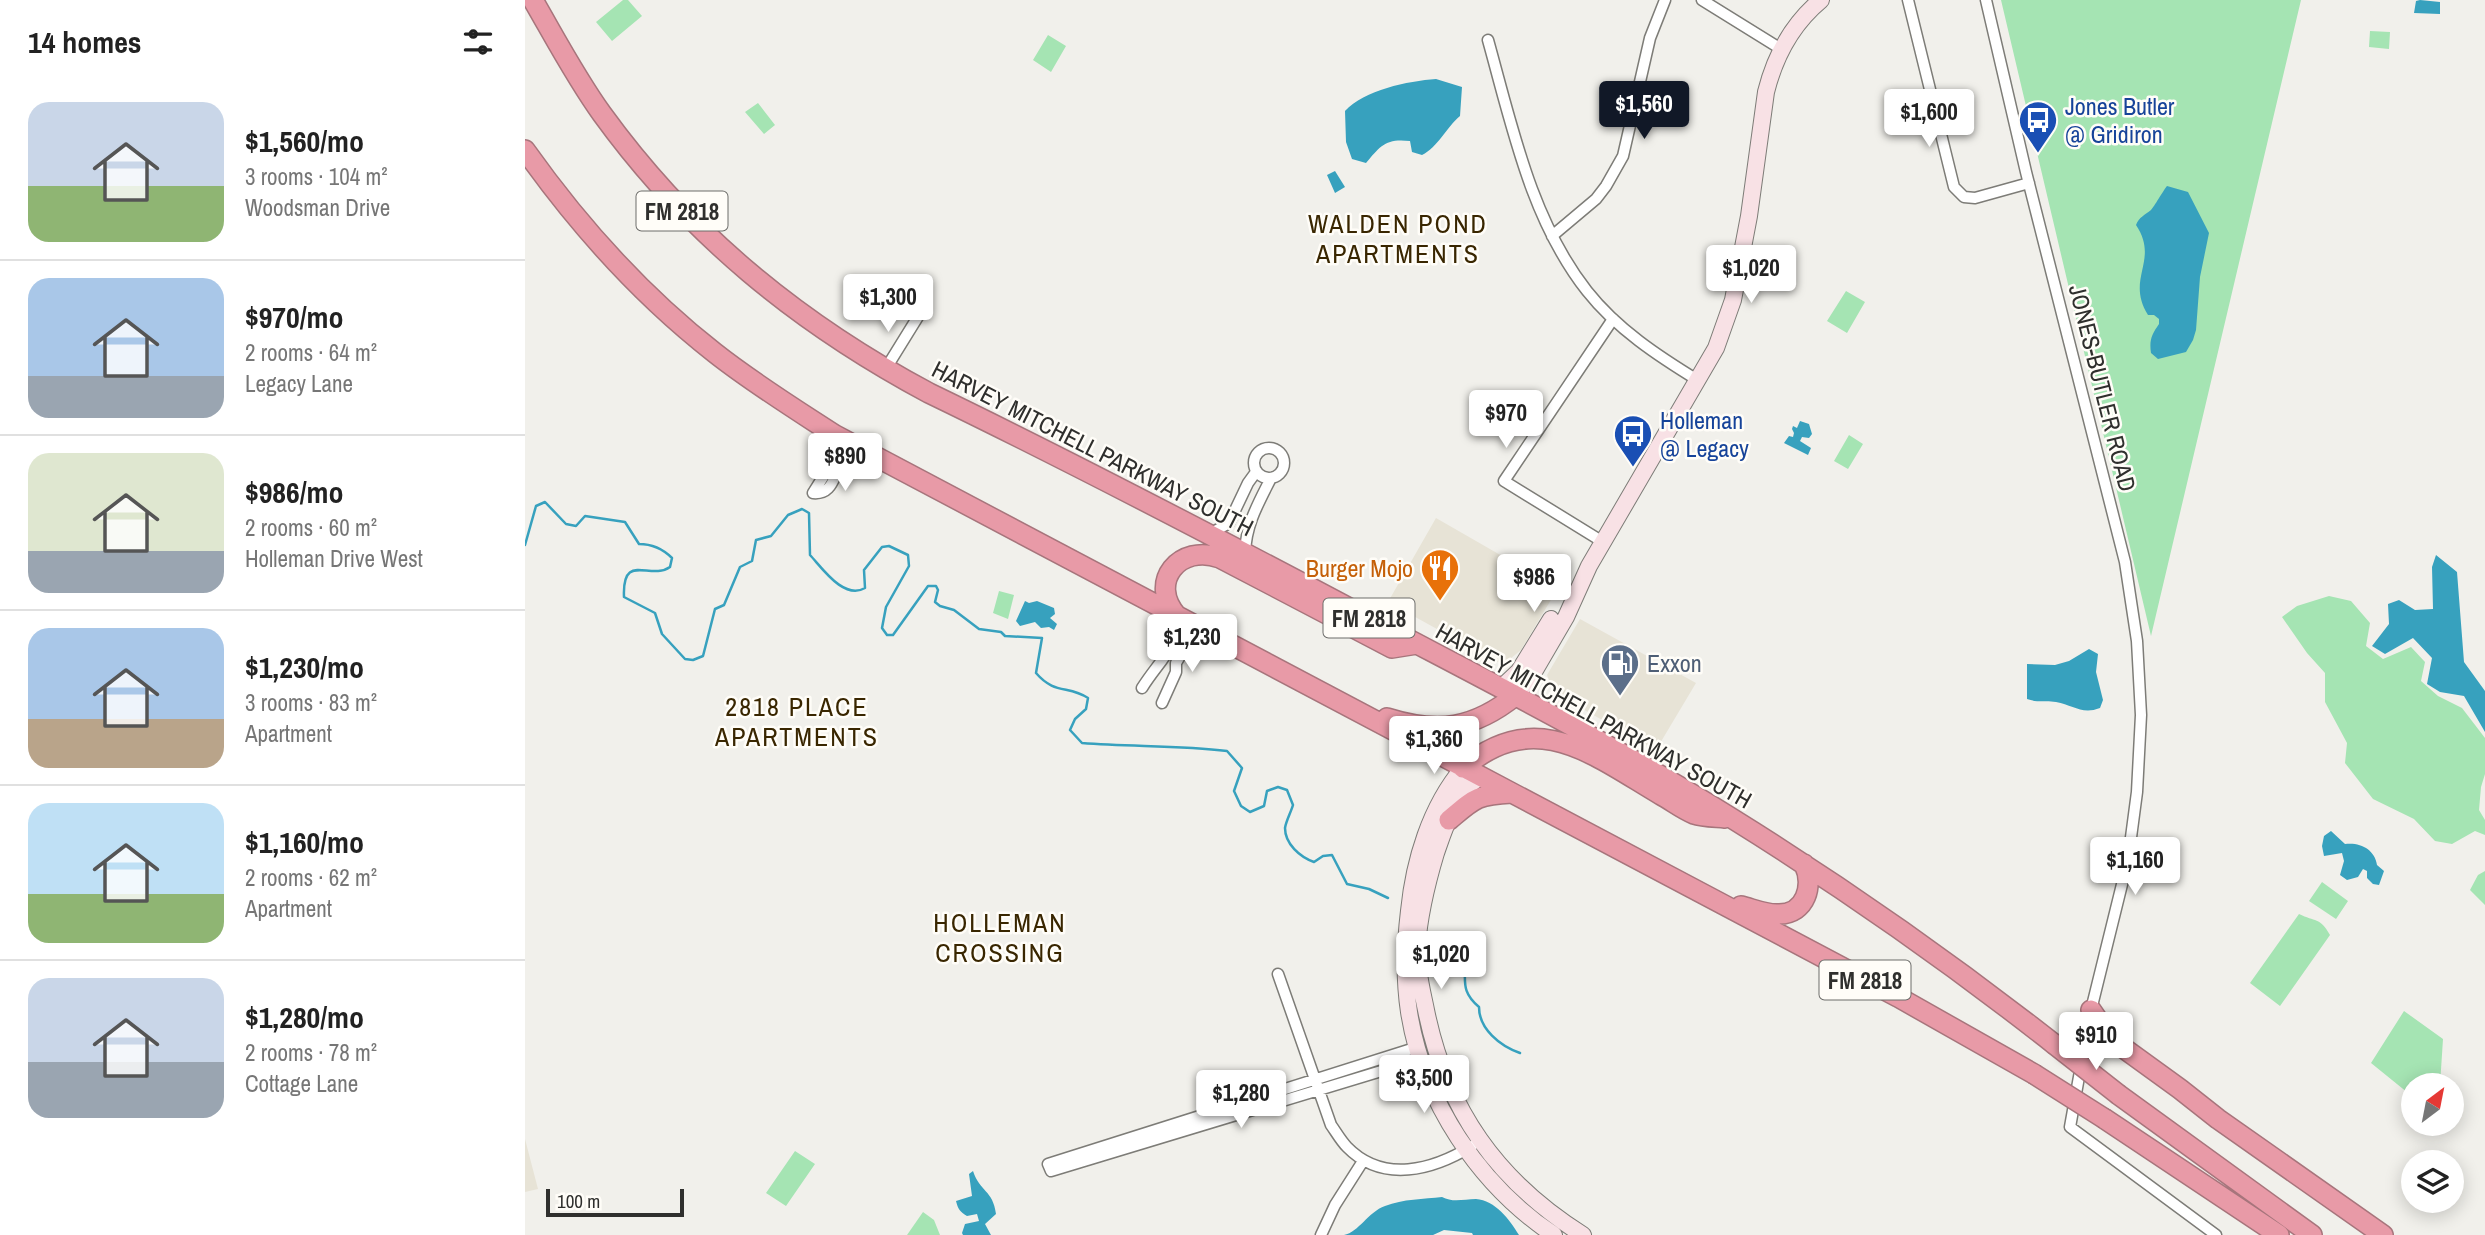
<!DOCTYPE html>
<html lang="en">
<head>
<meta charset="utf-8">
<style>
	:root { --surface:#fff; --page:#f6f6f6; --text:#222; --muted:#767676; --line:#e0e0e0; --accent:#111827 }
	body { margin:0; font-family:"Archivo Narrow",sans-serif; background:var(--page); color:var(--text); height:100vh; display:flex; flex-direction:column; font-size:26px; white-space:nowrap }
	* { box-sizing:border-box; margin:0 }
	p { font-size:23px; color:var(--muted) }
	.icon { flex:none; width:38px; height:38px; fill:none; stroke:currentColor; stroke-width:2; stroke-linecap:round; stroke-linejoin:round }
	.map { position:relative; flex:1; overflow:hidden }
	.details { display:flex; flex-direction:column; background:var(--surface); width:525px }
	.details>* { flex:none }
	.needle { width:46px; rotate:32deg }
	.buttons { position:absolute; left:1876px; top:1073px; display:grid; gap:14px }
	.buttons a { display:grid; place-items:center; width:63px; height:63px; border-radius:50%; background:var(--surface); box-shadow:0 4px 18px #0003; font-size:35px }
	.scale { position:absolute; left:21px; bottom:18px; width:138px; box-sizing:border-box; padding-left:7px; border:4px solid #2f2f2d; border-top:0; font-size:19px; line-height:24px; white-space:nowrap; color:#2f2f2d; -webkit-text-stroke:5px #fffdf8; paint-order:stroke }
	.price { position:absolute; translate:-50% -60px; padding:0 16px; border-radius:7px; background:#fff; color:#222; font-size:23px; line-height:46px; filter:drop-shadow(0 2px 4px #0008) }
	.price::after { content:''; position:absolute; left:50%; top:42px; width:21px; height:16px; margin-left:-10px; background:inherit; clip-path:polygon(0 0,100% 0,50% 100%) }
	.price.selected { background:var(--accent); color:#fff }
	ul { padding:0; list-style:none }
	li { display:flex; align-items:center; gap:21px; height:175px; padding:0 28px }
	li+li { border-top:2px solid var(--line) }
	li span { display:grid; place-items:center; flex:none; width:196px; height:140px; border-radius:21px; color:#555 }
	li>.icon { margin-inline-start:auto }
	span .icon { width:84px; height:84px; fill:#fffc; stroke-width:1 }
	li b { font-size:30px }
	h2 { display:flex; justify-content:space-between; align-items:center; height:84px; padding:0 28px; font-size:30px }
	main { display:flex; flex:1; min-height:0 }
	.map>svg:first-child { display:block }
	.built { fill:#e7e3d6 }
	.green { fill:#a5e4b3 }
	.water { fill:#37a1be }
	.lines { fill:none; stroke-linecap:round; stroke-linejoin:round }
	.stream { stroke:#37a1be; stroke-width:2.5 }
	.street-casing { stroke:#7d7c77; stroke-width:13 }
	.secondary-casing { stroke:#7d7c77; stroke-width:18 }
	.highway-casing { stroke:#a7757c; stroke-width:22 }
	.street { stroke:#fff; stroke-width:10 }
	.secondary { stroke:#f8e1e5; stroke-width:16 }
	.highway { stroke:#e89aa7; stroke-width:19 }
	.highway-bridge-casing { stroke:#a7757c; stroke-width:22; stroke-linecap:butt }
	.highway-bridge { stroke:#e89aa7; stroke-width:19 }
	.labels { text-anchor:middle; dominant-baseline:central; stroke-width:5; stroke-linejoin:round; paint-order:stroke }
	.shield { fill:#fffdf8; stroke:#6d6d6a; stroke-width:2 }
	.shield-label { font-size:23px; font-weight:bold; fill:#2f2f2d }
	.transit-label { font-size:24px; fill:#164399; stroke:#fffdf8; text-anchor:start }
	.street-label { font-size:24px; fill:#2f2f2d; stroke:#fffdf8 }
	.food-label { font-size:24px; fill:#c56008; stroke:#fffdf8; text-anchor:end }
	.service-label { font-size:24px; fill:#4e5e75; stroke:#fffdf8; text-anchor:start }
	.neighbourhood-label { font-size:26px; letter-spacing:2px; fill:#392600; stroke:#fffdf8 }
</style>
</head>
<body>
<main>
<section class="details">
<h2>14 homes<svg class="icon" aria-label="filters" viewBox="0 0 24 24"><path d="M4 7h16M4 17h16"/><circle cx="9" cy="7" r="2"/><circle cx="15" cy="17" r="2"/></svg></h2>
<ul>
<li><span style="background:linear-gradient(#c9d6e8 60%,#8fb573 0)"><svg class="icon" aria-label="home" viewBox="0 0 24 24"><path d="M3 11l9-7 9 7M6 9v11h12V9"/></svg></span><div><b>$1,560/mo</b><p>3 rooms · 104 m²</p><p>Woodsman Drive</p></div></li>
<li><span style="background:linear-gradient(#a9c7e8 70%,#9aa5b1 0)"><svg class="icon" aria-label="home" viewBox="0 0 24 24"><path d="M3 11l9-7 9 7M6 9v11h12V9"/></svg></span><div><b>$970/mo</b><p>2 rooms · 64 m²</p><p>Legacy Lane</p></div></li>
<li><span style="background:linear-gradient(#dfe7d0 70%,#9aa5b1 0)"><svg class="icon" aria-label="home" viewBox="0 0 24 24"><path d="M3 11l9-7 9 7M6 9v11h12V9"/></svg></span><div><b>$986/mo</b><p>2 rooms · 60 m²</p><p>Holleman Drive West</p></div></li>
<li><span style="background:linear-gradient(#a9c7e8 65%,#b9a48a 0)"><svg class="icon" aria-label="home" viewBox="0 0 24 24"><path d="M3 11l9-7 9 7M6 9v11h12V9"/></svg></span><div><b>$1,230/mo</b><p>3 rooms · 83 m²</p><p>Apartment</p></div></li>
<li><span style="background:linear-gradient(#bfe0f5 65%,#8fb573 0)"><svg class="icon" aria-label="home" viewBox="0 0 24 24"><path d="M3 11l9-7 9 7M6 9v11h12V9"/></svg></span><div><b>$1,160/mo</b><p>2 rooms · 62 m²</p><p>Apartment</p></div></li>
<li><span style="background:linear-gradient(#c9d6e8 60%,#9aa5b1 0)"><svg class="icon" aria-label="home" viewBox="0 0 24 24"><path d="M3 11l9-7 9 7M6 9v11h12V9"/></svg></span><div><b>$1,280/mo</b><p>2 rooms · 78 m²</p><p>Cottage Lane</p></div></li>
</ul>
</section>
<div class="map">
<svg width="1960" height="1235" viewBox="0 0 1960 1235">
	<rect width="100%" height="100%" fill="#f1f0eb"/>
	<path class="built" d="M911 518 1033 588 996 650 979 664 970 661 863 602Z
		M1055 619 1171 683 1131 750 1029 693 1022 675Z
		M0 1139 13 1189 0 1192Z"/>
	<path class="green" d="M98 0H103L117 16 87 41 71 22Z
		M1476 0H1776L1626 636Z
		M1845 31 1865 32 1864 49 1844 47Z
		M523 35 541 46 526 72 508 60Z
		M233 103 250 125 239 134 220 112Z
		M1321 291 1340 302 1322 333 1302 321Z
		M1324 435 1338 444 1323 469 1309 461Z
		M474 591 489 595 483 619 468 613Z
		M1804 596 1826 601 1845 623 1841 646 1858 659 1886 647 1900 662 1896 681 1913 696 1937 708 1960 738V774L1956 787 1954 810 1960 820V835L1950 831 1927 844 1910 841 1889 819 1848 799 1820 763 1822 743 1800 702V673L1782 653 1757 617 1772 606Z
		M1960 871V905L1945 890 1953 875Z
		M1797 882 1823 901 1811 919 1784 901Z
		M1774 914C1790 922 1795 917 1805 935L1755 1006 1725 983Z
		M1879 1011 1918 1039 1915 1085H1888V1097L1846 1063Z
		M270 1151 290 1164 261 1206 241 1193Z
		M398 1212 409 1220 415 1235H382Z"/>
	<path class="water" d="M1895 0 1915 2V14L1889 13 1891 1Z
		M911 79 937 87 935 116C921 128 913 147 897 155L887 152 885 141C861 138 855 146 841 163L827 159 821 142 820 111C839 90 883 81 911 79Z
		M810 171 820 187 810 193 802 175Z
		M1642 186 1663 192 1684 233 1675 277 1671 330 1668 340 1661 352 1633 359 1626 353C1624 340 1627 334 1634 324V319L1629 315H1623C1600 278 1635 261 1611 225 1614 217 1620 215 1626 210 1629 207 1638 191 1642 186Z
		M1275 421 1284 424 1287 434 1284 438 1277 437 1275 441 1286 448 1283 455 1259 443 1264 436 1268 437 1269 433 1267 429 1268 426 1272 428Z
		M1911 555 1932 572 1939 662 1960 691V732L1939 696 1915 692 1902 684 1907 658 1888 638 1860 654 1847 646 1864 624 1863 604 1874 600 1890 610 1908 609 1907 567Z
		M500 601 504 603 512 601 529 608 530 614 525 618 532 624 529 630 524 627 516 628 510 622 495 626 491 621Z
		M1564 649 1573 654 1571 672 1578 700 1575 708C1557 715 1548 705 1531 702 1521 700 1513 703 1502 699V664L1530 665 1544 661Z
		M1806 831 1820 844C1836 842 1850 850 1852 865L1859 871 1854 885 1848 884 1842 878V871L1838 869 1833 877 1822 880 1815 875 1819 861 1817 853 1799 856 1797 846 1799 836Z
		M448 1171C455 1192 468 1190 471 1214L460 1224 466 1235H438L437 1233 440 1224 454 1221 452 1214 442 1216C435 1212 433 1209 431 1201L447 1196 444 1174Z
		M917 1197C928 1203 939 1199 951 1199 970 1200 985 1220 994 1235H948L947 1233 919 1230 908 1235H819C834 1232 843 1212 860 1206 878 1199 899 1199 917 1197Z"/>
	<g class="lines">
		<path class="stream" d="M0 545 11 506 20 502 41 524 51 526 60 516 100 522 114 544C128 544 138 549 147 558L145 567C125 581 97 551 99 597L130 613 137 634 160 659 168 660 178 656 190 609 199 605 215 567 227 561 231 540 246 536 263 515 277 509 284 513 285 555C298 569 319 600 340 588L339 570 357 547 364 546 383 555 384 566 361 607 357 628 362 635H368L403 586H411L413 590 410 602 415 606 429 610 454 629 476 632 480 636 517 638 511 673C530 695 543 685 563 698L561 709 550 719 545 730 557 743C606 747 654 745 702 751L717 768 709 791 716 806 725 812 739 806 742 791 753 787 762 790 768 805C766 812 761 821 760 828 760 844 775 857 789 862L798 856 807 855 822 884 844 889 863 898
			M920 942C924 946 931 949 934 954 948 973 929 986 954 1007 954 1029 975 1046 995 1053"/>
		<g class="street-casing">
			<path id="street" d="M1177 0 1256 49
				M1383 0 1429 187 1439 197 1450 198 1504 183
				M1461 0 1501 172 1600 562 1612 641 1616 715 1612 792 1603 860 1566 1010 1545 1127 1691 1235
				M963 40C987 126 1006 220 1062 291 1092 329 1133 356 1174 381
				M1027 236 1071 199 1081 186 1098 156 1125 38 1140 0
				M360 370 394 315
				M729 463a15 15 0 1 1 30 0a15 15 0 1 1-30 0Z
				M288 493C309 495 308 474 318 462 323 458 333 454 338 451
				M288 493 310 458V435
				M685 534 704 523 723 483 731 472
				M1078 542 979 481 1088 319
				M720 553C721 524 733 504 746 478
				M617 688C636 658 648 655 653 617
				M637 703 651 672V663L663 643 684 634
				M753 974 806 1125C811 1132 816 1141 822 1147 858 1184 908 1170 947 1146
				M893 1047 523 1164 526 1171 896 1059
				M796 1235 810 1205 838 1161"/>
		</g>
		<g class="secondary-casing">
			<path id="secondary" d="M976 688 994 671 1026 619
				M991 695 1006 677 1041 617 1064 566 1191 348 1208 300 1224 216 1241 92C1250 56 1267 24 1296 0
				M938 768C905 807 889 861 884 911 880 944 879 979 884 1012 898 1101 954 1185 1029 1235
				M956 777C932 788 919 830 911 853 902 883 894 916 892 947 891 968 897 990 901 1010 921 1109 972 1181 1058 1235"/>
		</g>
		<g class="highway-casing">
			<path id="highway" d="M8 0C30 38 51 78 77 114 164 234 273 323 404 393 551 464 696 540 841 617 964 682 1089 745 1208 819 1319 888 1426 963 1529 1044
				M0 150C54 226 117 296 190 353 228 383 270 409 310 435L1373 997 1509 1074
				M652 616C622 582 655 543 695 558L867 648 892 644
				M862 718C913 734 949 729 991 695
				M938 768C1011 706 1068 755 1136 795 1147 801 1157 809 1169 814 1178 817 1190 817 1200 818
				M924 820C950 798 951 795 987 793
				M1216 906C1228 909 1242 915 1254 914 1281 914 1289 885 1279 864
				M1566 1010 1586 1039 1655 1089 1693 1119 1858 1235
				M1594 1095 1787 1235
				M1580 1119 1754 1235"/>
		</g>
		<use href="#street" class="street"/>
		<use href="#secondary" class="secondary"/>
		<use href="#highway" class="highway"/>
		<g class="highway-bridge-casing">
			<path id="highway-bridge" d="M1529 1044 1594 1095
				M1509 1074 1580 1119"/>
		</g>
		<use href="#highway-bridge" class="highway-bridge"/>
	</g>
	<defs>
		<g id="bus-pin" transform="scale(2.0125)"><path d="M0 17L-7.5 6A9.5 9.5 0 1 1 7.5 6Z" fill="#1a4fb4" stroke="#fffdf8"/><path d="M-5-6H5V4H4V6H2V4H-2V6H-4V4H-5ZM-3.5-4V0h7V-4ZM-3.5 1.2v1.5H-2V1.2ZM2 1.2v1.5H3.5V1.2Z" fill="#fff"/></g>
		<g id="restaurant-pin" transform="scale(2.0125)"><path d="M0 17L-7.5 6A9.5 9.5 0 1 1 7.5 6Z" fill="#e8710a" stroke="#fffdf8"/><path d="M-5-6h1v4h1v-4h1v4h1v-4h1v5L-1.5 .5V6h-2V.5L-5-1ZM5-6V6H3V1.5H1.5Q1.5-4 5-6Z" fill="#fff"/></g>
		<g id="fuel-pin" transform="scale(2.0125)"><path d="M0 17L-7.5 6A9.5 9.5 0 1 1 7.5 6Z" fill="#5c6f8a" stroke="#fffdf8"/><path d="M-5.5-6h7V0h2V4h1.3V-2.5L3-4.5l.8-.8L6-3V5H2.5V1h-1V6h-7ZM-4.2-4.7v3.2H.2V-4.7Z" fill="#fff"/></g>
	</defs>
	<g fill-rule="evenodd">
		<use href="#bus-pin" x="1513" y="120"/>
		<use href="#bus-pin" x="1108" y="434"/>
		<use href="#restaurant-pin" x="915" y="568"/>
		<use href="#fuel-pin" x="1095" y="663"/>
	</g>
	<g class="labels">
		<g class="shield">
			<rect x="111.5" y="191.5" width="91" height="39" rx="5"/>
			<rect x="798.5" y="598.5" width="91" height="39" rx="5"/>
			<rect x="1294.5" y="960.5" width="91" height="39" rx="5"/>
		</g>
		<g class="shield-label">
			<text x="157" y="211">FM 2818</text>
			<text x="844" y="618">FM 2818</text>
			<text x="1340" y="980">FM 2818</text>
		</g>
		<g class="transit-label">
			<text x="1540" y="106">Jones Butler<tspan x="1540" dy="28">@ Gridiron</tspan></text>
			<text x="1135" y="420">Holleman<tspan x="1135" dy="28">@ Legacy</tspan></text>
		</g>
		<g class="street-label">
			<text transform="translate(1578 388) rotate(76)">JONES-BUTLER ROAD</text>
			<text transform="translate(568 448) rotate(27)">HARVEY MITCHELL PARKWAY SOUTH</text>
			<text transform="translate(1069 715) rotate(29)">HARVEY MITCHELL PARKWAY SOUTH</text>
		</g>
		<g class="food-label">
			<text x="888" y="568">Burger Mojo</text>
		</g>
		<g class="service-label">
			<text x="1122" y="663">Exxon</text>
		</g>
		<g class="neighbourhood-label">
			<text x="873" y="223">WALDEN POND<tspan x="873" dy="30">APARTMENTS</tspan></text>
			<text x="272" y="706">2818 PLACE<tspan x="272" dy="30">APARTMENTS</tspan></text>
			<text x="475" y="922">HOLLEMAN<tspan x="475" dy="30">CROSSING</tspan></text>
		</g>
	</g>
</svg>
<div class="buttons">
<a><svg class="needle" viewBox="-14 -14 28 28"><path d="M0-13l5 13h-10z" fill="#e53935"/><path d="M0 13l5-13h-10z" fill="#767676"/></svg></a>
<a><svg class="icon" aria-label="layers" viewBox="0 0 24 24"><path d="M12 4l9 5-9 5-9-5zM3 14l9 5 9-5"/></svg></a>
</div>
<div class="scale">100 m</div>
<b class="price selected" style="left:1119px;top:141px">$1,560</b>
<b class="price" style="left:1404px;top:149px">$1,600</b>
<b class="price" style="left:1226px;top:305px">$1,020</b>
<b class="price" style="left:363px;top:334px">$1,300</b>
<b class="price" style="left:981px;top:450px">$970</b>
<b class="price" style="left:320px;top:493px">$890</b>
<b class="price" style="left:1009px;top:614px">$986</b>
<b class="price" style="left:667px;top:674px">$1,230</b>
<b class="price" style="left:909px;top:776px">$1,360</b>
<b class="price" style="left:1610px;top:897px">$1,160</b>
<b class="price" style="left:916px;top:991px">$1,020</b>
<b class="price" style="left:1571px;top:1072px">$910</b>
<b class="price" style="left:899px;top:1115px">$3,500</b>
<b class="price" style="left:716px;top:1130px">$1,280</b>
</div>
</main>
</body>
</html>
